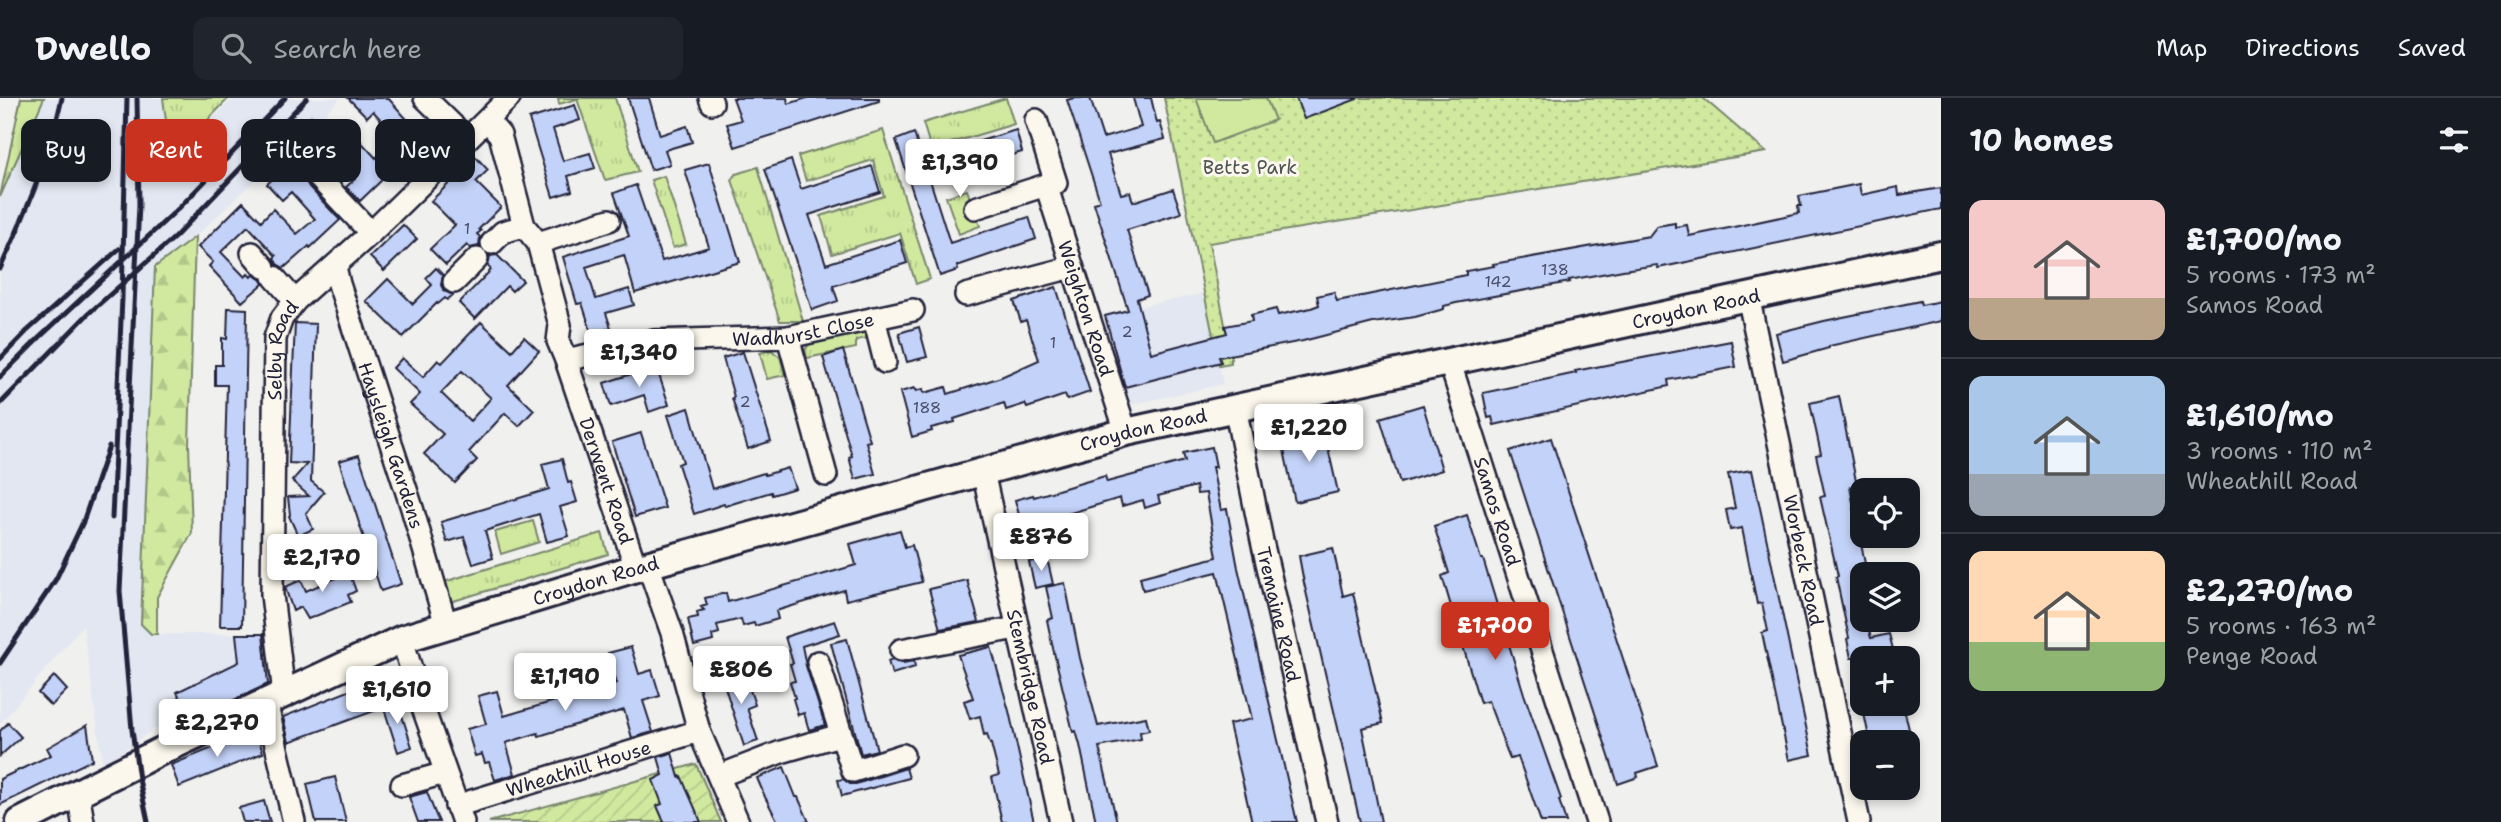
<!DOCTYPE html>
<html lang="en">
<head>
<meta charset="utf-8">
<style>
	:root { --surface:#171b24; --page:#20242c; --text:#f1f3f6; --muted:#9ea1a6; --line:#363941; --accent:#c8321e }
	body { margin:0; font-family:"Shantell Sans",sans-serif; background:var(--page); color:var(--text); height:100vh; display:flex; flex-direction:column; font-size:26px; white-space:nowrap }
	* { box-sizing:border-box; margin:0 }
	p { font-size:23px; color:var(--muted) }
	.icon { flex:none; width:38px; height:38px; fill:none; stroke:currentColor; stroke-width:2; stroke-linecap:round; stroke-linejoin:round }
	.map { position:relative; flex:1; overflow:hidden }
	.drawer { display:flex; flex-direction:column; background:var(--surface); width:560px }
	.drawer>* { flex:none }
	.guide { position:absolute; left:21px; top:21px; width:665px; height:63px; display:flex; gap:14px }
	.controls { position:absolute; left:1850px; top:380px; display:grid; gap:14px }
	.controls a { display:grid; place-items:center; width:70px; height:70px; border-radius:14px; background:var(--surface); box-shadow:0 4px 10px #0003; font-size:35px }
	.price { position:absolute; translate:-50% -60px; padding:0 16px; border-radius:7px; background:#fff; color:#222; font-size:23px; line-height:46px; filter:drop-shadow(0 2px 4px #0008) }
	.price::after { content:''; position:absolute; left:50%; top:42px; width:21px; height:16px; margin-left:-10px; background:inherit; clip-path:polygon(0 0,100% 0,50% 100%) }
	.price.active { background:var(--accent); color:#fff }
	ul { padding:0; list-style:none }
	li { display:flex; align-items:center; gap:21px; height:175px; padding:0 28px }
	li+li { border-top:2px solid var(--line) }
	li span { display:grid; place-items:center; flex:none; width:196px; height:140px; border-radius:14px; color:#555 }
	li>.icon { margin-inline-start:auto }
	span .icon { width:84px; height:84px; fill:#fffc; stroke-width:1 }
	li b { font-size:30px }
	h2 { display:flex; justify-content:space-between; align-items:center; height:84px; padding:0 28px; font-size:30px }
	.tag { padding:0 24px; border-radius:14px; background:var(--surface); box-shadow:0 4px 10px #0003; font-size:24px; line-height:63px }
	.tag.active { background:var(--accent); color:#fff }
	header { display:flex; align-items:center; gap:42px; box-sizing:border-box; height:98px; padding:0 35px; background:var(--surface); border-bottom:2px solid var(--line) }
	header strong { font-size:33px }
	nav { display:flex; gap:38px; margin-inline-start:auto; font-size:24px }
	.search { width:490px; height:63px; background:var(--page); display:flex; align-items:center; gap:18px; box-sizing:border-box; padding:0 24px; border-radius:14px; color:var(--muted); font-size:26px }
	main { display:flex; flex:1; min-height:0 }
	.map>svg:first-child { display:block }
	.built { fill:#e2e7f1 }
	.grass { fill:url(#grass-tufts); stroke:#79866d; stroke-width:2 }
	.forest { fill:url(#forest-firs); stroke:#79866d; stroke-width:2 }
	.park { fill:url(#park-dots); stroke:#79866d; stroke-width:2 }
	.garden { fill:url(#garden-furrows); stroke:#79866d; stroke-width:2 }
	.pitch { fill:#d0e99f; stroke:#79866d; stroke-width:2 }
	.building { fill:#c3d2f8; stroke:#22223b; stroke-width:2; fill-rule:evenodd }
	.lines { fill:none; stroke-linecap:round; stroke-linejoin:round }
	.minor-casing { stroke:#22223b; stroke-width:26 }
	.major-casing { stroke:#22223b; stroke-width:32 }
	.minor { stroke:#fbf7ec; stroke-width:21 }
	.major { stroke:#fbf7ec; stroke-width:26 }
	.rail { stroke:#22223b; stroke-width:5 }
	.labels { text-anchor:middle; dominant-baseline:central; stroke-width:6; stroke-linejoin:round; paint-order:stroke }
	.number-label { font-size:16px; fill:#4a4e6a }
	.park-label { font-size:19px; fill:#4e5454; stroke:#fbf7ec }
	.street-label { font-size:19px; fill:#22223b; stroke:#fbf7ec }
</style>
</head>
<body>
<header>
<strong>Dwello</strong>
<div class="search"><svg class="icon" aria-label="search" viewBox="0 0 24 24"><circle cx="10" cy="10" r="6"/><path d="M15 15l6 6"/></svg>Search here</div>
<nav><a>Map</a><a>Directions</a><a>Saved</a></nav>
</header>
<main>
<div class="map">
<svg width="1941" height="724" viewBox="0 0 1941 724">
	<defs>
		<pattern id="grass-tufts" width="24" height="20" patternUnits="userSpaceOnUse" patternTransform="scale(1.75)"><rect width="24" height="20" fill="#d0e99f"/><path d="M3 7l-1-3M5 7V3M7 7l1-3M15 17l-1-3M17 17v-4M19 17l1-3" fill="none" stroke="#b2c88a"/></pattern>
		<pattern id="forest-firs" width="22" height="20" patternUnits="userSpaceOnUse" patternTransform="scale(1.75)"><rect width="22" height="20" fill="#d0e99f"/><path d="M5 1l3.5 6h-7zM16 11l3.5 6h-7z" fill="#b2c88a"/></pattern>
		<pattern id="park-dots" width="8" height="8" patternUnits="userSpaceOnUse" patternTransform="scale(1.75)"><rect width="8" height="8" fill="#d0e99f"/><path d="M2 2h.1M6 6h.1" fill="none" stroke="#b2c88a" stroke-width="1.8" stroke-linecap="round"/></pattern>
		<pattern id="garden-furrows" width="10" height="10" patternUnits="userSpaceOnUse" patternTransform="scale(1.75)"><rect width="10" height="10" fill="#d0e99f"/><path d="M-1 1l2-2M0 10L10 0M9 11l2-2" fill="none" stroke="#b2c88a"/></pattern>
	</defs>
	<rect width="100%" height="100%" fill="#f0f0ee"/>
	<filter id="ink" filterUnits="userSpaceOnUse"><feTurbulence type="fractalNoise" baseFrequency=".0143" numOctaves="2"/><feDisplacementMap in="SourceGraphic" scale="14" xChannelSelector="R" yChannelSelector="G"/><feConvolveMatrix kernelMatrix="1 2 1 2 8 2 1 2 1" color-interpolation-filters="sRGB"/></filter>
	<g filter="url(#ink)">
		<path class="built" d="M44 0H163L172 60 233 0H341L195 139 155 169 157 536H263L268 589 166 634 155 630 103 667 83 527 0 626V100Z
			M1205 195 1223 286 1129 307 1125 301 1105 216Z"/>
		<path class="grass" d="M163 0H229L171 60Z
			M558 0H615L638 74 605 82 577 1 559 6Z
			M1006 0 1014 26 931 51 923 25Z
			M883 32 930 181 916 186 900 135 832 156 821 118 884 98 873 62 806 83 798 58Z
			M758 69 803 223H780L732 82 736 76Z
			M664 78 686 146 673 150 651 82Z
			M967 92 980 128 959 136 946 99Z
			M866 226 873 239 856 242V250L807 260 805 252 813 241Z
			M771 252 780 259 785 277 767 281 760 255Z
			M533 423 539 444 501 456 495 434Z
			M602 435 608 456 447 505 441 485Z"/>
		<path class="forest" d="M21 0H44L0 99Z
			M195 139 189 347 192 435 157 499V536H151L141 526 155 169Z"/>
		<path class="park" d="M1164 0H1703L1766 54 1209 145 1231 257V265L1219 267Z"/>
		<path class="garden" d="M696 666 721 724H489Z"/>
		<path class="pitch" d="M1196 0H1266L1275 22 1213 45Z"/>
		<path class="building" d="M348 0H388L429 46 390 81 387 77 360 103 346 89 355 81 326 50 301 75 309 89 340 122 310 150 309 148 284 170 277 166 274 160 276 158 248 128 221 154 245 179 248 176 251 179 254 177 261 182 263 186 242 204 209 168 213 164 198 149 243 104 261 123 273 111 297 136 315 121 291 94 282 102 267 86 293 63 289 59 312 35 303 26 311 18 338 45 351 33 376 60 397 40 373 13 367 19Z
			M628 0H649L660 37 687 28 692 44 665 52 670 66 651 72Z
			M733 0H787L788 6 807 0H879V3L735 49 727 26 741 22Z
			M1074 0H1090L1103 40 1141 29 1133 0H1151L1157 25 1160 24 1165 41 1108 56 1121 96 1130 94 1133 104 1173 91 1181 115 1127 132 1148 197 1137 201 1151 255 1227 235 1225 228 1252 223 1251 217 1276 211 1278 217 1311 210 1319 207 1317 198 1334 194 1337 203 1466 177V173L1494 168 1493 166 1649 138 1657 128 1675 125V129L1687 127 1689 138 1729 130 1799 115 1798 108H1801L1799 98 1859 86 1861 97 1898 89 1899 97 1941 90V111L1658 170 1657 167 1623 172 1569 182 1570 184 1456 205 1444 208V211L1415 219 1373 225 1303 243 1219 259 1221 264 1125 289 1105 218 1128 212 1094 105 1100 103 1067 2Z
			M1296 0H1357V1L1304 21Z
			M575 7 580 22 553 31 563 63 590 55 595 70 568 78 572 93 553 99 529 21Z
			M1016 32 1022 54 930 82 950 145 1029 119 1036 141 957 168 958 172 940 178 896 42 914 35 922 61Z
			M476 59 488 72 476 84 501 109 479 131 481 133 477 136 480 139 479 148 470 150 467 147 446 167 430 151 455 127 431 103Z
			M791 62 801 91 872 68 880 94 809 117 826 166 900 142 907 165 833 188 838 203 812 212 765 71Z
			M709 65 740 164 635 195 624 157 586 169 596 201 629 191 634 207 606 215 611 230 592 236 582 205 577 206 563 159 629 138 614 95 636 87 662 163 709 149 685 72Z
			M403 127 417 141 384 173 370 159Z
			M497 157 523 183 512 193 507 188 475 221 459 205 491 172 488 168 490 158Z
			M436 170 443 177 441 187 444 193 453 197 447 202 445 200 438 206 437 205 403 239 366 203 388 181 413 206 432 187 426 180Z
			M1056 189 1090 294 1067 302 1065 297 1027 310 1025 306 1006 312 1004 305 954 321 955 324 931 330 932 333 912 339 900 294 915 290 916 293 923 291 924 295 946 289 948 296 1001 279 1039 262 1026 222 1021 224 1014 203Z
			M1920 203 1921 207 1941 203V223L1829 248V250L1783 263 1776 235 1824 223Z
			M228 210 247 211 242 528H220L227 287H215V267H222V240L227 241Z
			M481 224 512 253 524 239 539 253 508 287 534 312 519 328 505 315 469 354 477 362 455 385 424 356 443 336 410 306 420 296 393 270 402 260 423 279 438 262 442 265ZM462 273 491 300 470 323 441 295Z
			M295 225 316 226 311 383 324 394 306 415 313 431 298 438 289 418 290 417 288 399 309 398 292 383 307 366 289 365Z
			M919 229 927 259 907 264 899 235Z
			M1731 243 1736 269 1668 282 1669 288 1494 327 1492 319 1488 320 1483 295 1576 275 1575 273Z
			M843 252 870 343 866 344 875 376 855 381 849 359 852 358 823 259Z
			M743 254 771 343 748 351 732 300 734 299 723 260Z
			M656 268 669 307 649 314 644 297 611 308 604 285Z
			M1839 298 1857 388 1850 389 1867 476H1862V482L1859 483 1862 498V522H1866L1871 540 1889 536 1894 555 1871 560H1851L1847 541 1849 540 1836 479 1838 478 1820 399 1825 398 1816 357 1821 356 1810 305Z
			M1423 307 1442 372 1400 385 1380 320Z
			M689 310 712 391 764 375 765 377 788 370 795 390 772 397 771 394 725 408 724 406 694 416 678 366 683 364 668 317Z
			M1323 328 1338 394 1295 404 1281 338Z
			M641 335 665 410 635 419 612 344Z
			M1551 340 1658 668 1637 675 1638 679 1618 686 1510 353Z
			M1212 349 1216 369H1212L1221 412 1227 411 1238 470 1297 724H1252L1229 626 1252 621 1217 474 1143 492 1140 479 1217 459 1206 395 1197 396 1196 388 1158 398 1160 405 1145 410 1143 402 1122 408 1120 400 1061 418 1065 432 1048 437 1045 426 1023 432 1015 402 1033 397 1034 399 1105 378 1107 384 1185 363 1183 355Z
			M359 357 401 486 381 493 339 363Z
			M562 361 568 385 571 384 577 404 560 409 569 438 547 444 539 416 485 433 493 460 473 466 464 439 447 444 441 424 549 391 542 366Z
			M1752 372 1812 657 1789 662 1762 535 1768 533 1762 505 1757 506 1742 430 1730 432 1726 412 1735 410 1728 376Z
			M1467 417 1481 461H1483L1524 596 1561 701 1559 702 1566 724H1541L1518 659 1510 661 1488 603 1480 605 1442 478 1449 475 1434 428Z
			M900 432 905 449 912 447 922 484 846 502 844 492 776 513 778 521 755 528 754 525 743 528 741 521 717 527 719 535 712 537 713 543 694 548 688 521 698 519 697 514 704 512 701 509 707 507 705 500 726 495 728 504 856 467 850 446Z
			M1333 450 1343 498 1353 495 1383 625 1362 630 1381 724H1360L1304 485 1299 458Z
			M1047 460 1053 486 1035 490 1029 464Z
			M346 466 356 493 348 497 351 504 308 521 301 509 293 513 285 489 301 482 306 493 336 480 333 472Z
			M967 482 979 524 940 531 929 491Z
			M1065 485 1080 560 1098 628 1146 619 1149 632 1140 634 1141 641 1099 649 1117 724H1096L1080 647 1076 633 1073 634 1052 546 1047 522 1053 520 1046 489Z
			M835 523 840 536 802 548 806 568 825 627 809 632 804 615 798 617 793 601 795 600 790 584 795 583 790 566 793 565 785 539Z
			M236 536H263L268 586 191 622 177 594 239 564Z
			M847 541 877 652 861 656 831 545Z
			M631 549 639 576 652 572 660 598 643 603 653 634 632 640 624 612 539 638 538 635 506 645 515 676 495 682 489 664 485 665 482 656 475 658 467 631 486 626 478 598 497 593 504 618 616 585 608 555Z
			M991 549 1009 613 1034 724H1002L992 679 999 677 991 646H990L987 636 984 637 980 618 970 621 964 603 973 600 958 557Z
			M892 561 903 565 914 563 915 569 892 576 888 563Z
			M736 576 737 580 745 577 755 607 747 610 758 643 744 648 722 580Z
			M54 578 67 592 51 608 38 595Z
			M366 586 377 612 289 644 283 619Z
			M397 602 412 649 398 654 383 607Z
			M1862 606H1903L1912 644H1870Z
			M8 625 21 639 0 658V633Z
			M87 627 92 662 0 707V681L51 657 47 650Z
			M256 632 263 655 179 689 171 667Z
			M672 655 679 679 681 678 701 724H664L657 708 662 706 653 682 663 677 658 659Z
			M784 669 796 699H798L809 724H778L765 699 757 680Z
			M906 670 909 680 842 698 838 682 843 681 850 686H856Z
			M335 679 346 724H316L307 686Z
			M427 694 435 715 439 724H418L409 699Z
			M264 703 270 724H243L239 710Z"/>
		<g class="lines">
			<g class="minor-casing">
				<g id="minor">
					<path d="M425 0 467 41"/>
					<path d="M710 0 712 5"/>
					<path id="s1" d="M487 22 500 37 524 128 538 145 560 227 558 243 566 262 636 470"/>
					<path id="s2" d="M1036 22 1056 85 1046 87 1126 334"/>
					<path d="M319 80 371 135"/>
					<path d="M975 110 1046 87"/>
					<path d="M492 145 503 134 524 128"/>
					<path d="M538 145 609 122"/>
					<path d="M252 155 264 169"/>
					<path id="s3" d="M335 169 339 186 412 410 446 527"/>
					<path d="M274 179 295 203"/>
					<path d="M454 184 477 161"/>
					<path d="M966 197 1072 169"/>
					<path id="s4" d="M1748 198 1859 724"/>
					<path d="M874 220 885 264"/>
					<path d="M788 239 826 377"/>
					<path id="s5" d="M566 262 652 243 788 239 913 212"/>
					<path id="s6" d="M1449 262 1597 724"/>
					<path id="s7" d="M1235 309 1262 443 1327 724"/>
					<path id="s8" d="M983 374 1061 724"/>
					<path d="M648 467 672 535 699 633 738 724"/>
					<path d="M402 541 422 607 463 724"/>
					<path d="M901 552 1016 530"/>
					<path d="M818 564 853 673 903 657"/>
					<path id="s9" d="M284 596 272 497 275 240 282 220 295 203 371 135 509 0"/>
					<path d="M266 604 294 724"/>
					<path d="M719 678 781 654 840 637"/>
					<path d="M402 687 445 675"/>
					<path d="M78 694 83 724"/>
					<path id="s10" d="M456 708 699 633"/>
				</g>
			</g>
			<g class="major-casing">
				<g id="major">
					<path id="s11" d="M20 724 159 654 402 541 636 470 1126 334 1941 157"/>
				</g>
			</g>
			<use href="#minor" class="minor"/>
			<use href="#major" class="major"/>
			<path class="rail" d="M137 0 139 107 120 493 132 632 139 681 148 724
				M0 171C26 115 49 60 62 0
				M0 261 26 234 119 151
				M0 279 40 239 180 109 285 0
				M0 306 88 216 175 139 307 0
				M112 420 122 200 127 0
				M0 565 56 481 83 424 109 348"/>
		</g>
	</g>
	<g class="labels">
		<g class="number-label">
			<text x="467" y="130">1</text>
			<text x="1555" y="171">138</text>
			<text x="1498" y="183">142</text>
			<text x="1127" y="233">2</text>
			<text x="1053" y="244">1</text>
			<text x="745" y="303">2</text>
			<text x="927" y="309">188</text>
		</g>
		<g class="park-label">
			<text x="1250" y="69">Betts Park</text>
		</g>
		<g class="street-label">
			<text stroke="none"><textPath href="#s11" startOffset="1760">Croydon Road</textPath></text>
			<text stroke="none"><textPath href="#s2" startOffset="206">Weighton Road</textPath></text>
			<text stroke="none"><textPath href="#s5" startOffset="240">Wadhurst Close</textPath></text>
			<text stroke="none"><textPath href="#s9" startOffset="346">Selby Road</textPath></text>
			<text stroke="none"><textPath href="#s11" startOffset="1194">Croydon Road</textPath></text>
			<text stroke="none"><textPath href="#s3" startOffset="187">Haysleigh Gardens</textPath></text>
			<text stroke="none"><textPath href="#s1" startOffset="385">Derwent Road</textPath></text>
			<text stroke="none"><textPath href="#s6" startOffset="159">Samos Road</textPath></text>
			<text stroke="none"><textPath href="#s4" startOffset="270">Worbeck Road</textPath></text>
			<text stroke="none"><textPath href="#s11" startOffset="626">Croydon Road</textPath></text>
			<text stroke="none"><textPath href="#s7" startOffset="212">Tremaine Road</textPath></text>
			<text stroke="none"><textPath href="#s8" startOffset="220">Stembridge Road</textPath></text>
			<text stroke="none"><textPath href="#s10" startOffset="128">Wheathill House</textPath></text>
		</g>
	</g>
</svg>
<div class="controls">
<a><svg class="icon" aria-label="locate" viewBox="0 0 24 24"><circle cx="12" cy="12" r="6"/><path d="M12 2v4M12 18v4M2 12h4M18 12h4"/></svg></a>
<a><svg class="icon" aria-label="layers" viewBox="0 0 24 24"><path d="M12 4l9 5-9 5-9-5zM3 14l9 5 9-5"/></svg></a>
<a>+</a>
<a>−</a>
</div>
<b class="price" style="left:960px;top:101px">£1,390</b>
<b class="price" style="left:639px;top:291px">£1,340</b>
<b class="price" style="left:1309px;top:366px">£1,220</b>
<b class="price" style="left:1041px;top:475px">£876</b>
<b class="price" style="left:322px;top:496px">£2,170</b>
<b class="price active" style="left:1495px;top:564px">£1,700</b>
<b class="price" style="left:741px;top:608px">£806</b>
<b class="price" style="left:565px;top:615px">£1,190</b>
<b class="price" style="left:397px;top:628px">£1,610</b>
<b class="price" style="left:217px;top:661px">£2,270</b>
<div class="guide">
<a class="tag">Buy</a>
<a class="tag active">Rent</a>
<a class="tag">Filters</a>
<a class="tag">New</a>
</div>
</div>
<section class="drawer">
<h2>10 homes<svg class="icon" aria-label="filters" viewBox="0 0 24 24"><path d="M4 7h16M4 17h16"/><circle cx="9" cy="7" r="2"/><circle cx="15" cy="17" r="2"/></svg></h2>
<ul>
<li><span style="background:linear-gradient(#f6c9c9 70%,#b9a48a 0)"><svg class="icon" aria-label="home" viewBox="0 0 24 24"><path d="M3 11l9-7 9 7M6 9v11h12V9"/></svg></span><div><b>£1,700/mo</b><p>5 rooms · 173 m²</p><p>Samos Road</p></div></li>
<li><span style="background:linear-gradient(#a9c7e8 70%,#9aa5b1 0)"><svg class="icon" aria-label="home" viewBox="0 0 24 24"><path d="M3 11l9-7 9 7M6 9v11h12V9"/></svg></span><div><b>£1,610/mo</b><p>3 rooms · 110 m²</p><p>Wheathill Road</p></div></li>
<li><span style="background:linear-gradient(#ffd9b3 65%,#8fb573 0)"><svg class="icon" aria-label="home" viewBox="0 0 24 24"><path d="M3 11l9-7 9 7M6 9v11h12V9"/></svg></span><div><b>£2,270/mo</b><p>5 rooms · 163 m²</p><p>Penge Road</p></div></li>
</ul>
</section>
</main>
</body>
</html>
